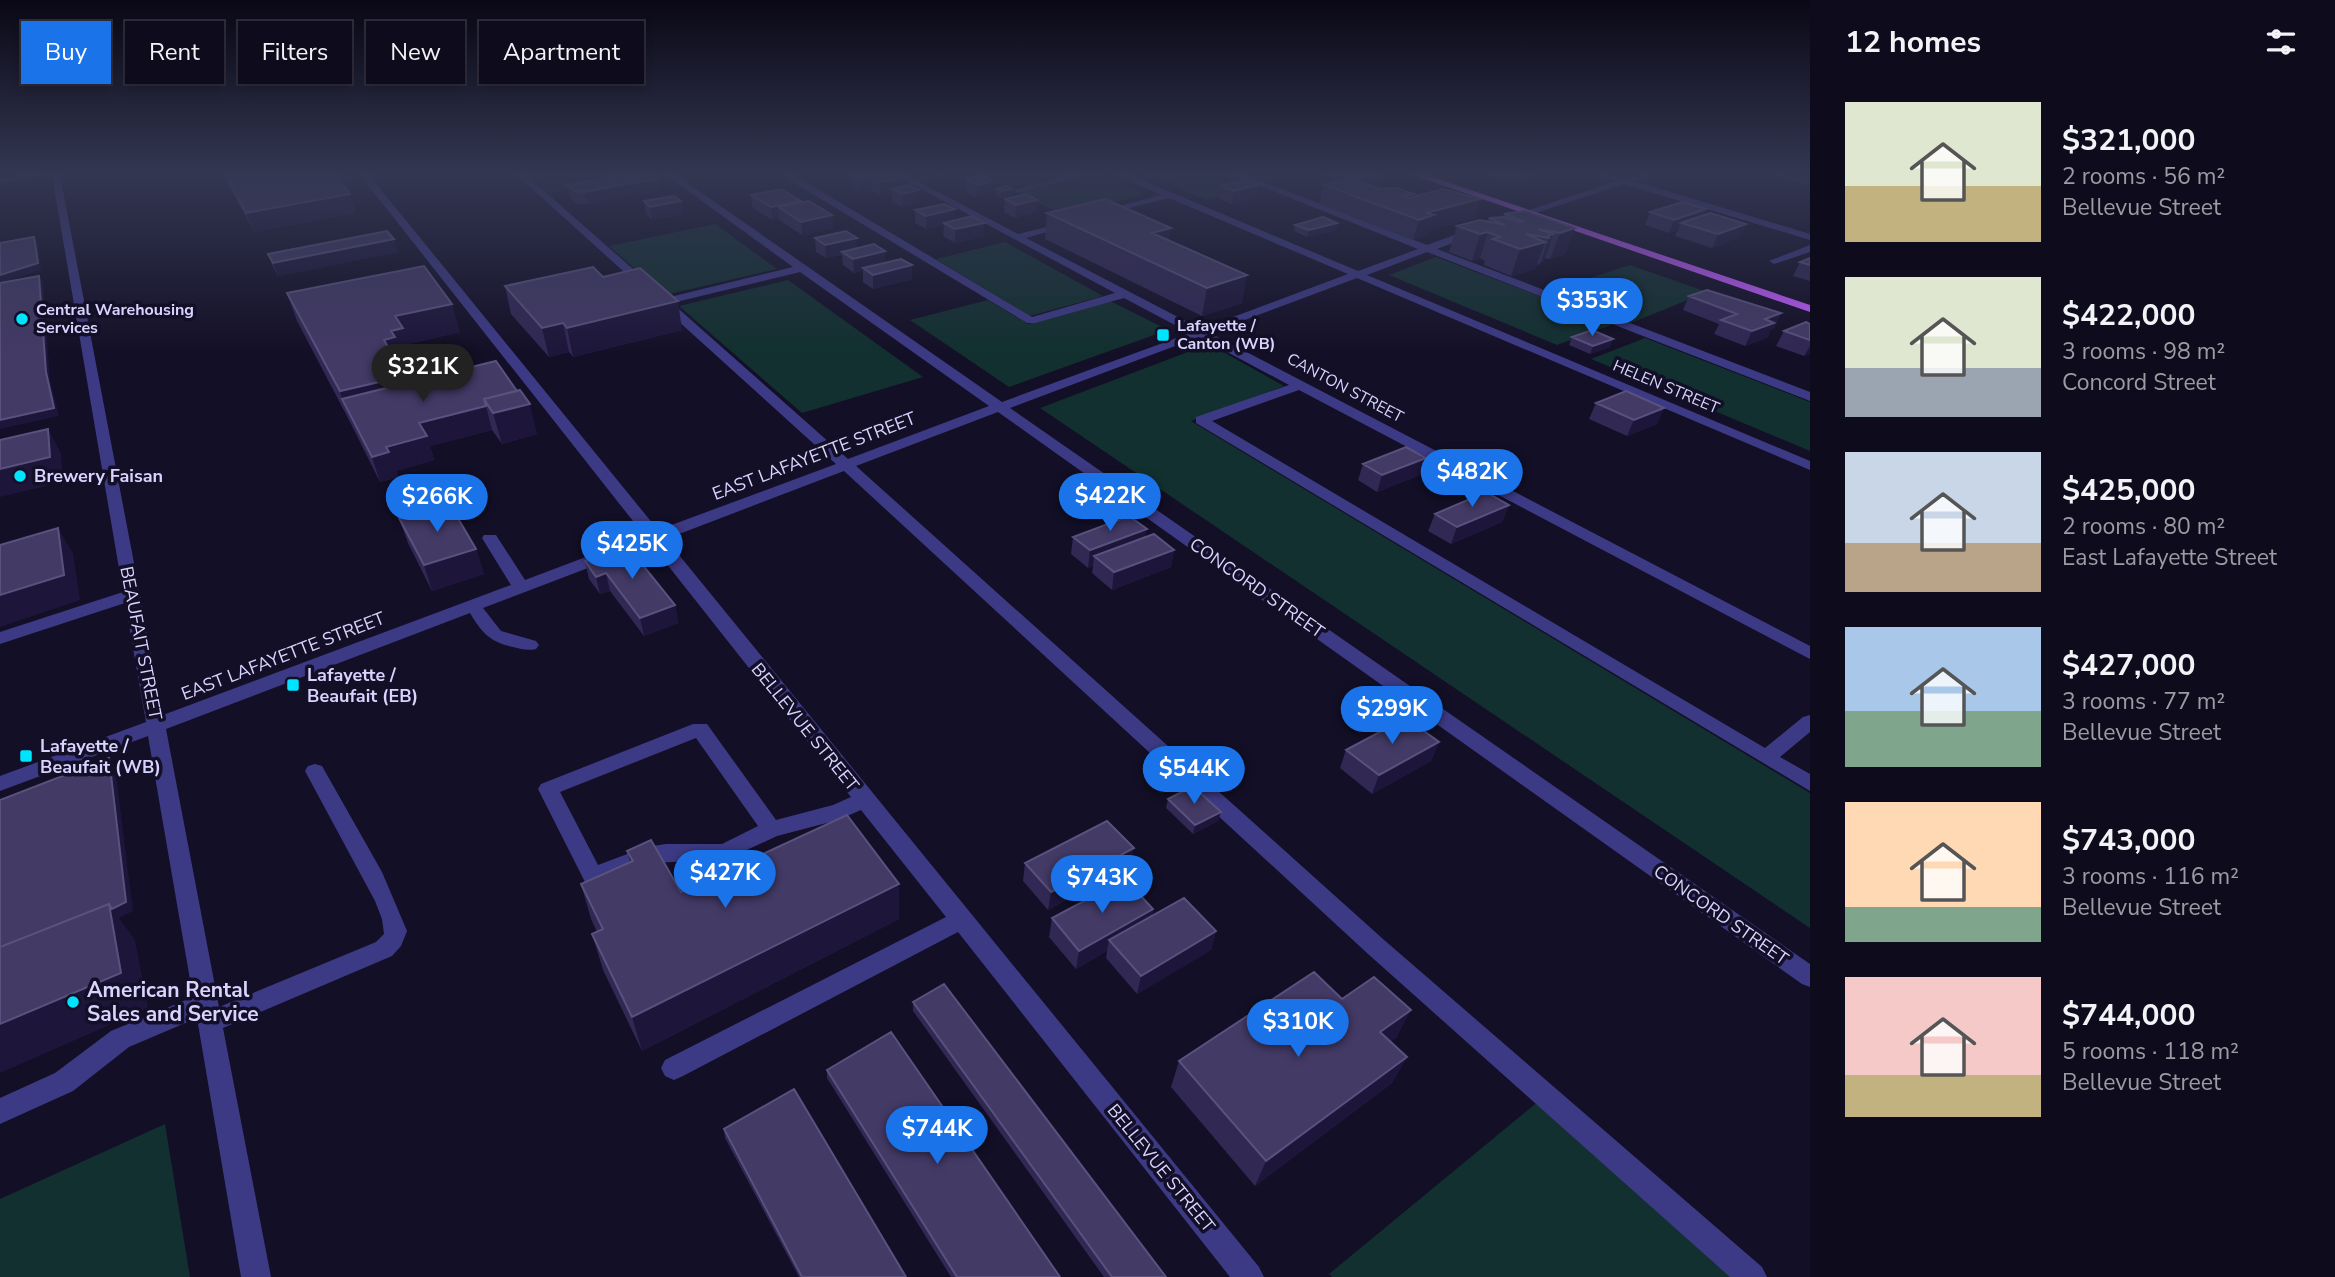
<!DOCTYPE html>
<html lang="en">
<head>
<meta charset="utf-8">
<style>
	:root { --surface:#0e0b1c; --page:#1c1929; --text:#f1f3f6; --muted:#9b9ba3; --line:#2e2b3b; --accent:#1a73e8 }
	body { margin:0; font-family:"Nunito Sans",sans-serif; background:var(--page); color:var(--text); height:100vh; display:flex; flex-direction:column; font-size:26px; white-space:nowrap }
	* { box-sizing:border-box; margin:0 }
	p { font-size:23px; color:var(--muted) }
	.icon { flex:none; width:38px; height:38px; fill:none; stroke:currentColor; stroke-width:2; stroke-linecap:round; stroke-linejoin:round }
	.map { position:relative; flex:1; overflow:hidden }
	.drawer { display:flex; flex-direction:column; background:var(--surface); width:525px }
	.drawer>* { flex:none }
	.banner { position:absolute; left:21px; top:21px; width:665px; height:63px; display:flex; gap:14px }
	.price { position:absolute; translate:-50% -60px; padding:0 16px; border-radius:24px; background:var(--accent); color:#fff; font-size:23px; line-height:46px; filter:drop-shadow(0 2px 4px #0008) }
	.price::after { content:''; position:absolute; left:50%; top:42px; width:21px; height:16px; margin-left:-10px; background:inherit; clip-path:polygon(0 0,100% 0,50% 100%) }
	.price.on { background:#222; color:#fff }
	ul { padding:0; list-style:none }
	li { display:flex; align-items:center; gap:21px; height:175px; padding:0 35px }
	li span { display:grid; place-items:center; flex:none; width:196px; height:140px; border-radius:0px; color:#555 }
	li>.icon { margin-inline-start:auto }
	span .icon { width:84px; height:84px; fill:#fffc; stroke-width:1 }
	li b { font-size:30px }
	h2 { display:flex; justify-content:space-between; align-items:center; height:84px; padding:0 35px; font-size:30px }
	.chip { padding:0 24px; border-radius:0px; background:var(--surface); box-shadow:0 4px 10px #0003,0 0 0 2px var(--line); font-size:24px; line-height:63px }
	.chip.on { background:var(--accent); color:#fff }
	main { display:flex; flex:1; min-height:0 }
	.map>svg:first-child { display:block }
	.green { fill:#12302f }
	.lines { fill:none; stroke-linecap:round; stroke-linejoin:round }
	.minor { fill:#3d3a85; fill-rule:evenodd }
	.major { fill:#c25bff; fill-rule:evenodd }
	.wall { fill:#312854 }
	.shaded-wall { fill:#1d163a }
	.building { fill:#433a66; stroke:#5a527e; stroke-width:2 }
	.poi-dot { fill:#00e5ff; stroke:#130f26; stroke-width:2.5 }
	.labels { text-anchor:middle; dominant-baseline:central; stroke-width:7; stroke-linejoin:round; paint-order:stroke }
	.far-poi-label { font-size:16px; font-weight:bold; fill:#d9d4ff; stroke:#130f26; text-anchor:start }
	.far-street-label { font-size:16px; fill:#d9d4ff; stroke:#130f26 }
	.street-label { font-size:18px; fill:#d9d4ff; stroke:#130f26 }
	.poi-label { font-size:18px; font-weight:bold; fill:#d9d4ff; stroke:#130f26; text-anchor:start }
	.near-poi-label { font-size:21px; font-weight:bold; fill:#d9d4ff; stroke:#130f26; text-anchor:start }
</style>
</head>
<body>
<main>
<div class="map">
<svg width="1810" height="1277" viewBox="0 0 1810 1277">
	<rect width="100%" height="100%" fill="#130f26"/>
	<path class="green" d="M529 175H646L549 193Z
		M980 175H1070L1009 189Z
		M1088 175H1099L1145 194 1064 215 1015 192Z
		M1148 175H1226L1258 187 1207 200Z
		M715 224 777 269 665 295 609 246Z
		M1005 242 1103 296 1030 316 936 259Z
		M1436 257 1614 324 1557 345 1389 275Z
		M1630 265 1707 292 1631 323 1548 292Z
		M788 280 923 377 802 413 679 306Z
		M988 300 1028 324 1110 301 1168 330 1009 387 910 320Z
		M1645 338 1810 402V451L1591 359Z
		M1209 344 1284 386 1191 421 1810 793V928L1040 408Z
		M1540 1100 1738 1277H1332L1329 1274Z
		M165 1124 190 1277H0V1199Z"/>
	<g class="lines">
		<path class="minor" d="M22 175H44L0 184V178Z
			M52 175H60L163 715 511 585 482 538 484 535H496L525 580 644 535 360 175H369L658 530 836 464 517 175H526L666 298 793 267 666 175H676L1002 402 1190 333 1124 298 1035 323H1027L786 178 785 175H794L1032 317 1115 293 895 175H906L1018 234 1071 221V225L1026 238 1201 329 1348 274 1169 198 1098 216V212L1161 195 1118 175H1130L1358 271 1418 249 1233 175H1245L1427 245 1471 229H1479V233L1437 249 1810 392V401L1427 252 1367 275 1810 461V470L1357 278 1210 333 1810 646V659L1299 390 1212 421 1765 748 1803 717 1810 715V732L1780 757 1810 774V791L1196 423V417L1289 385 1199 337 1010 408 1810 964V987L1802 984 998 412 856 466 1383 939 1762 1267 1767 1277H1730L1367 953 844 471 666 539 1259 1267 1264 1277H1230L958 932 683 1076 674 1080 665 1076 661 1068 665 1060 946 917 861 810 838 820 777 836 725 860 648 863 593 885 585 882 538 789 541 784 693 724H707L776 820 833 805 851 797 651 544 483 608 501 631 536 641 539 645 536 649C528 651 521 649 513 647 490 642 482 633 470 613L166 729 219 1007 376 942 384 934 382 919 375 901 305 771 308 766 315 764 322 766 382 872 407 931 401 946 392 956 223 1028 271 1277H241L197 1018 129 1047 73 1091 0 1124V1098L55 1073 111 1031 193 997 148 736 0 791V776L146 722 125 603 0 644V632L123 592ZM800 272 989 406 848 459 672 303ZM696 738 758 826 722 844H666L646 847 598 865 560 792Z
			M1069 175H1084L1018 193 1013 190Z
			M1599 175 1624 178 1648 175 1634 181 1810 234V240L1624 184 1514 220 1506 218 1615 181Z
			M1779 175 1810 179V185L1780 177Z
			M1810 245V252L1774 264 1769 261Z"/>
		<path class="major" d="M1413 175H1426L1810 305V312Z"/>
	</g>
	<path class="wall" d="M225 175H347L352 191 348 192 356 213 254 232 229 186Z
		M851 175H891L898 188 919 190V203L902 207 892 202V192L880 195 871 190V188L861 191 851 185Z
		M1324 175H1382L1379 186 1375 187 1413 198 1480 199 1474 218 1430 230 1428 235 1413 240 1319 204 1324 185 1337 182 1338 180Z
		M1488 175H1537L1536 178 1513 184 1488 176Z
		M966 180 993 181V193L976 197 966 192Z
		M567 185 661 190 586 204H577L570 198Z
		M1258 185 1255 198 1231 204 1218 198 1220 186Z
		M996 189H1012V195L1001 198 996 195Z
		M751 195 801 202 832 215 833 228 802 235 779 220V218L772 220 752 207Z
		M1005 199 1037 212 1015 218 1004 212Z
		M644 201H681L682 214 652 220 646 214Z
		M915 210 955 220 984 223V236L955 243 943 236 944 225 926 229 915 223Z
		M1650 212 1703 216 1746 224 1740 237 1712 248 1675 236 1678 230 1669 233 1645 225Z
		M1047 213 1171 228 1169 240 1242 303 1202 316 1045 239Z
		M1504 214 1575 228 1565 254 1550 259 1545 258 1544 261 1541 262 1539 265 1537 264 1535 269 1511 276 1484 265 1485 261 1480 258 1472 261 1449 252 1457 226 1487 221 1489 218 1503 217Z
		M1337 223 1336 230 1307 237 1294 231 1295 225Z
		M815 238H857V248L885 263 912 279 873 289 863 282V270L854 273 843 265 842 255 826 258 816 252Z
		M394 239 398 252 278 276 273 267 268 254Z
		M1810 258V281L1793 276 1800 262Z
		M603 277 682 330 573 357 569 352 549 357 511 314 505 286Z
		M287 293 460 332 408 344 412 357 402 360 404 366 400 367 407 383 496 361 537 434 502 444 492 430 430 446 434 460 396 471 398 477 380 482 350 422 297 321Z
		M1689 296 1781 313 1774 328 1771 329 1767 338 1745 346 1714 334 1719 324 1683 310Z
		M1810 324V354L1804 356 1776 346 1784 331Z
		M1572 337 1610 347 1590 354 1569 345Z
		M1596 403 1664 408 1657 424 1627 436 1589 419Z
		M1363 464 1420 475 1377 492 1358 480Z
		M1509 505 1502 522 1451 544 1428 531 1435 514Z
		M399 518 476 549 484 574 432 591 408 543Z
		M1073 537H1145L1174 550 1171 567 1112 590 1092 573 1093 566 1088 568 1071 554Z
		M585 561 675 605 678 623 644 636 610 591 600 594 589 579Z
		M1439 742 1431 761 1372 794 1340 768 1346 750Z
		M1168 799 1221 812 1218 821 1193 834 1166 808Z
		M627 851 681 892 899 919 642 1051 603 970 592 934 597 932 591 919 581 884 630 863Z
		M1025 863 1130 867 1048 910 1023 881Z
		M1153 909 1152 916 1216 931 1211 950 1137 994 1106 958 1107 951 1076 969 1049 937 1052 918Z
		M1342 999 1397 1037 1390 1042 1407 1057 1392 1083 1255 1186 1171 1087 1179 1061Z
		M913 1002 1166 1277H1104L913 1011Z
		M827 1070 1060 1277H951L827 1078Z
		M724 1129 906 1277H799L725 1138Z"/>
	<path class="shaded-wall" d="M335 175H347L352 191 341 193Z
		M875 175 870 177 871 188 861 191 860 178Z
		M938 175H950L937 178Z
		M1376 175H1382L1379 186 1356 192 1359 179Z
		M1516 175H1537L1536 178 1513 184Z
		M659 178 661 190 586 204 584 192Z
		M898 179V191L892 189V192L880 195V182Z
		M993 181V193L976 197 977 185Z
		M1258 185 1255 198 1231 204 1234 191Z
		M1012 189V195L1001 198V191Z
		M919 190V203L902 207V194Z
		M350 194 356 213 254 232 246 213Z
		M1480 199 1474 218 1430 230 1428 235 1413 240 1419 220 1426 213Z
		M1037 200V212L1015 218 1016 205Z
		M681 201 682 214 652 220 650 207Z
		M801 201V213L779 207V218L772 220 771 207Z
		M955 209V222L944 223V225L926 229V216Z
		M1706 209 1700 222 1681 223 1678 230 1669 233 1674 220Z
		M832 215 833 228 802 235 801 222Z
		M984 223V236L955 243V229Z
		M1337 223 1336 230 1307 237 1309 230Z
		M1746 224 1740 237 1712 248 1718 234Z
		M1171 228 1167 254 1152 233Z
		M1575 228 1565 254 1550 259 1560 233Z
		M1488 232 1480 258 1472 261 1480 234Z
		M1553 234 1544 261 1541 262 1549 238 1548 236Z
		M34 237 38 244 41 270 0 283V275Z
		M857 238V251L842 252V255L826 258 825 245Z
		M394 239 398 252 278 276 273 263Z
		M1545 242 1535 269 1511 276 1520 249Z
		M885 251V265L863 268V270L854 273 853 259Z
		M912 265V279L873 289V275Z
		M1247 275 1242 303 1202 316 1207 288Z
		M39 276 43 283 50 380 59 416 0 429V420L46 372Z
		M678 301 682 330 573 357 567 328Z
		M452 304 460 332 408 344 412 357 402 360 404 366 393 369 384 340 391 331 395 316Z
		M1781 313 1774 328 1771 329 1767 338 1745 346 1752 331 1765 319Z
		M563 323 569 352 549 357 542 328Z
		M1613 339 1610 347 1590 354 1593 346Z
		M1810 346V354L1804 356Z
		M405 376 414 406 342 399 340 391Z
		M530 404 537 434 502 444 493 413Z
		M486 406 492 430 430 446 434 460 396 471 398 477 380 482 372 457 419 423Z
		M1664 408 1657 424 1627 436 1634 420Z
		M48 429 61 453 63 482 0 497V469Z
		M1426 458 1420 475 1377 492 1382 475Z
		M1509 505 1502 522 1451 544 1457 527Z
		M58 528 73 553 80 600 0 627V595Z
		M1147 529 1144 546 1094 556 1093 566 1088 568 1090 550Z
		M476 549 484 574 432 591 424 565Z
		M1174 550 1171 567 1112 590 1114 572Z
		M606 573 610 591 600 594 596 577Z
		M675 605 678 623 644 636 640 618Z
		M1439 742 1431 761 1372 794 1379 775Z
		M109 758 115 767 133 911 119 918 135 940 148 1008 0 1073V1024Z
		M1221 812 1218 821 1193 834 1195 825Z
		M1134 848 1130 867 1048 910 1051 892Z
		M899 884V919L642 1051 632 1017Z
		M1153 909 1149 928 1109 940 1107 951 1076 969 1079 951Z
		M1216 931 1211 950 1137 994 1141 976Z
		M1411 1010 1397 1037 1367 1058 1380 1032Z
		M1407 1057 1392 1083 1255 1186 1266 1161Z"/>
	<path class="building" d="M226 175H335L350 194 246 213Z
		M623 175H655L659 178 584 192 575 191 567 185Z
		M854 175H891L898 179 880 182 870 177 875 175 860 178Z
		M1347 175H1376L1359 179Z
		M983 176 993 181 977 185 966 180Z
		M1350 178 1380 189 1396 188 1414 194 1404 196 1409 198 1443 189 1480 199 1426 213 1434 215 1419 220 1324 185Z
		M1244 180 1258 185 1234 191 1220 186Z
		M909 185 919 190 902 194 892 189Z
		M1007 186 1012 189 1001 191 996 189Z
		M781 189 801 201 771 207 751 195Z
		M1026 194 1037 200 1016 205 1005 199Z
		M674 196 681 201 650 207 644 201Z
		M1105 199 1171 228 1152 233 1247 275 1207 288 1047 213Z
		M809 201 832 215 801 222 779 207Z
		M1682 202 1706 209 1674 220 1650 212Z
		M944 204 955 209 926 216 915 210Z
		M1525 211 1575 228 1560 233 1538 229 1553 234 1548 236 1549 238 1526 234 1545 242 1520 249 1493 239 1500 237 1488 232 1480 234 1457 226 1480 220 1505 225 1489 218 1505 217 1519 222 1523 221 1504 214Z
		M1710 213 1746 224 1718 234 1681 223Z
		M972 216 984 223 955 229 944 223Z
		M1323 217 1337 223 1309 230 1295 225Z
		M387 231 394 239 273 263 268 254Z
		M846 231 857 238 825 245 815 238Z
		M34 237 38 263 0 275V243Z
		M874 244 885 251 853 259 842 252Z
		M1810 258V265L1800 262Z
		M901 259 912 265 873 275 863 268Z
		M424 266 452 304 395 316 403 328 391 331 395 337 384 340 405 376 340 391 287 293Z
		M593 267 603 277 640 268 678 301 567 328 563 323 542 328 505 286Z
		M39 276 46 372 54 408 0 420V283Z
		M1707 290 1781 313 1765 319 1774 323 1752 331 1721 320 1737 314 1689 296Z
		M1806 322 1810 324V340L1784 331Z
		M1592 330 1613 339 1593 346 1572 337Z
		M496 361 517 391 484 399 486 406 419 423 427 436 386 447 389 452 372 457 342 399Z
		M520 390 530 404 493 413 484 399Z
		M1626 391 1664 408 1634 420 1596 403Z
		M48 429 50 457 0 469V440Z
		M1406 447 1426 458 1382 475 1363 464Z
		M1486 492 1509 505 1457 527 1435 514Z
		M449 503 476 549 424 565 399 518Z
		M1129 516 1147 529 1090 550 1073 537Z
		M58 528 64 575 0 595V545Z
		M1154 534 1174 550 1114 572 1094 556Z
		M624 547 629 548 675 605 640 618 606 573 596 577 585 561Z
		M1406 718 1439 742 1379 775 1346 750Z
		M109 758 126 902 112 909 109 904 0 947V800Z
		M1193 786 1221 812 1195 825 1168 799Z
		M847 815 899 884 632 1017 592 934 603 929 581 884 633 861 627 851 651 840 681 892Z
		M1107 821 1134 848 1051 892 1025 863Z
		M1125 879 1153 909 1079 951 1052 918Z
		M1184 898 1216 931 1141 976 1109 940Z
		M109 904 121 973 0 1024V947Z
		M1314 972 1342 999 1374 977 1411 1010 1380 1032 1407 1057 1266 1161 1179 1061Z
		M944 984 1166 1277H1112L913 1002Z
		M891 1032 1060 1277H957L827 1070Z
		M794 1089 906 1277H802L724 1129Z"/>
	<linearGradient id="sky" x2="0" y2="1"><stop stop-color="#0a0815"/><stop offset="0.49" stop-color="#333752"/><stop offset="1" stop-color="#333752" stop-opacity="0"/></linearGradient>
	<rect width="1810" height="354" fill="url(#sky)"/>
	<g class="poi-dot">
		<circle cx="22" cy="319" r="7"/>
		<rect x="1156" y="328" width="14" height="14" rx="3.5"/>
		<circle cx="20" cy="476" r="7"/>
		<rect x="286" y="678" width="14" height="14" rx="3.5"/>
		<rect x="19" y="749" width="14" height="14" rx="3.5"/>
		<circle cx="73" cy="1002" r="7"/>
	</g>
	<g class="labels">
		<g class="far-poi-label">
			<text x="36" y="310">Central Warehousing<tspan x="36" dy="18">Services</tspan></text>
			<text x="1177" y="326">Lafayette /<tspan x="1177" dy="18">Canton (WB)</tspan></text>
		</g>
		<g class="far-street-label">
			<text transform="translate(1666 387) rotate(23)">HELEN STREET</text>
			<text transform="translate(1345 388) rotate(28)">CANTON STREET</text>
		</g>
		<g class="street-label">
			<text transform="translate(814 456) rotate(-21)">EAST LAFAYETTE STREET</text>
			<text transform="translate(1257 588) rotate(35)">CONCORD STREET</text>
			<text transform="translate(141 643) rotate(79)">BEAUFAIT STREET</text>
			<text transform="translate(283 656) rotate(-21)">EAST LAFAYETTE STREET</text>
			<text transform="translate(805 727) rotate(51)">BELLEVUE STREET</text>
			<text transform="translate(1721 915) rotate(35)">CONCORD STREET</text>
			<text transform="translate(1161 1168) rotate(51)">BELLEVUE STREET</text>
		</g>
		<g class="poi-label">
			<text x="34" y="476">Brewery Faisan</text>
			<text x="307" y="675">Lafayette /<tspan x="307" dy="21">Beaufait (EB)</tspan></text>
			<text x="40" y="746">Lafayette /<tspan x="40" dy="21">Beaufait (WB)</tspan></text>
		</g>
		<g class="near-poi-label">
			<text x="87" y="990">American Rental<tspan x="87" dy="24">Sales and Service</tspan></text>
		</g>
	</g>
</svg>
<b class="price" style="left:1592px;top:338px">$353K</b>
<b class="price on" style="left:423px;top:404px">$321K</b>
<b class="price" style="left:1472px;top:509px">$482K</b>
<b class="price" style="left:1110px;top:533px">$422K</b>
<b class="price" style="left:437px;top:534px">$266K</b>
<b class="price" style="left:632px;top:581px">$425K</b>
<b class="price" style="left:1392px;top:746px">$299K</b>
<b class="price" style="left:1194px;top:806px">$544K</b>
<b class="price" style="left:725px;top:910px">$427K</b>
<b class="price" style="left:1102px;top:915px">$743K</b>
<b class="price" style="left:1298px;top:1059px">$310K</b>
<b class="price" style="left:937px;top:1166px">$744K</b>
<div class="banner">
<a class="chip on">Buy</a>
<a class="chip">Rent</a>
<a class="chip">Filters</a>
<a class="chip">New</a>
<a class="chip">Apartment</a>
</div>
</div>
<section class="drawer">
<h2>12 homes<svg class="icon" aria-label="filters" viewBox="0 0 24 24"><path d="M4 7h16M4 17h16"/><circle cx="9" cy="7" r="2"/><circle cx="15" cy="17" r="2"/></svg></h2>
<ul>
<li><span style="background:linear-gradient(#dfe7d0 60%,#c2b280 0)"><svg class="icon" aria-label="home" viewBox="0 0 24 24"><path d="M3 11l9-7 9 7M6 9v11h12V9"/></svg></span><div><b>$321,000</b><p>2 rooms · 56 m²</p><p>Bellevue Street</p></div></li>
<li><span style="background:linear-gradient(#dfe7d0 65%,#9aa5b1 0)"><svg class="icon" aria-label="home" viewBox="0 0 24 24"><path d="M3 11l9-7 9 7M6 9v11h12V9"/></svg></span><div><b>$422,000</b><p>3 rooms · 98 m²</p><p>Concord Street</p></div></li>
<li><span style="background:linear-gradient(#c9d6e8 65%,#b9a48a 0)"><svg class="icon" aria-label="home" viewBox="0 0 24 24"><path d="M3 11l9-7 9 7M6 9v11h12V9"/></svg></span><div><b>$425,000</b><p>2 rooms · 80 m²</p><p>East Lafayette Street</p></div></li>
<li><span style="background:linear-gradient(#a9c7e8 60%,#7fa58c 0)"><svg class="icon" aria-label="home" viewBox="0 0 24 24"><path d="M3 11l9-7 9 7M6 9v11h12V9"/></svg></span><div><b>$427,000</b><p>3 rooms · 77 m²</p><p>Bellevue Street</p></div></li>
<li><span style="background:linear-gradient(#ffd9b3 75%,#7fa58c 0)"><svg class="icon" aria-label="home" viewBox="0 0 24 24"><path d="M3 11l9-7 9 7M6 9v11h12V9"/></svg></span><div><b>$743,000</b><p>3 rooms · 116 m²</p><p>Bellevue Street</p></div></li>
<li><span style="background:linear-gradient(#f6c9c9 70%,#c2b280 0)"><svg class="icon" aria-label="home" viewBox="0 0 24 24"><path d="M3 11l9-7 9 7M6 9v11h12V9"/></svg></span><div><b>$744,000</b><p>5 rooms · 118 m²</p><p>Bellevue Street</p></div></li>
</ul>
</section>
</main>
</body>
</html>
